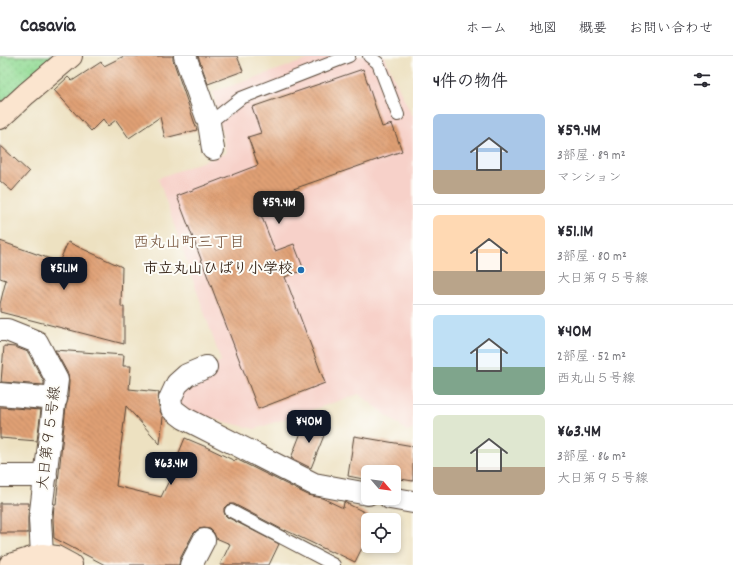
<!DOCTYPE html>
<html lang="ja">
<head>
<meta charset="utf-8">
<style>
	:root { --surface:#fff; --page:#f7f7f7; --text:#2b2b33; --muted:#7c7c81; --line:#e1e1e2; --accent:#111827 }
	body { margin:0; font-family:Dekko,"Klee One",sans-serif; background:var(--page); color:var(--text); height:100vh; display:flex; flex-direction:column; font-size:15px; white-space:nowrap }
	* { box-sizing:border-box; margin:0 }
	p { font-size:13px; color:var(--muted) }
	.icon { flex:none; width:22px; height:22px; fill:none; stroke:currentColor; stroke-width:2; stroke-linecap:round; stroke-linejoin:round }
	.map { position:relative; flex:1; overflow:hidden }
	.drawer { display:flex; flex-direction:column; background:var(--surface); width:320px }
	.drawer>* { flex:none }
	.needle { width:26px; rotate:118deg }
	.controls { position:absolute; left:361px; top:409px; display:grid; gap:8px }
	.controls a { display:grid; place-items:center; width:40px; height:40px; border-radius:6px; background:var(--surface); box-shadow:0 2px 6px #0003; font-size:20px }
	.price { position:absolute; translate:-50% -34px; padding:0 9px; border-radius:8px; background:var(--accent); color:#fff; font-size:13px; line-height:26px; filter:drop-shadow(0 1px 2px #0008) }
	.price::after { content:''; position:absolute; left:50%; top:24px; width:12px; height:9px; margin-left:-6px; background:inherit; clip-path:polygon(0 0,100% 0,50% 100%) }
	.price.on { background:#222; color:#fff }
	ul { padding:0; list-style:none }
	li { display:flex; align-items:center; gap:12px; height:100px; padding:0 20px }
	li+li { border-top:1px solid var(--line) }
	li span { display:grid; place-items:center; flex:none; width:112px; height:80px; border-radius:6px; color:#555 }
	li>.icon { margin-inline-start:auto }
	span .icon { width:48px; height:48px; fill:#fffc; stroke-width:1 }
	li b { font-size:17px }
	h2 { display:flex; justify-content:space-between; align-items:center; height:48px; padding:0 20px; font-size:17px }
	header { display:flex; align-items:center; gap:24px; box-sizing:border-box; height:56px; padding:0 20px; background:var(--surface); border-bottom:1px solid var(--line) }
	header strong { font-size:19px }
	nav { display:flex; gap:22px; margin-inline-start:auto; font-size:14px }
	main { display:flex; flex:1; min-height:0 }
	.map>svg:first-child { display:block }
	.built { fill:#f7d1c9 }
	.grass { fill:url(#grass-dots); stroke:#67825a }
	.building { fill:url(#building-back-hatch) }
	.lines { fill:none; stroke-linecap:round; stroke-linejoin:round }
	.lane-casing { stroke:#564536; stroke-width:14 }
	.street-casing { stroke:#564536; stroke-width:24 }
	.secondary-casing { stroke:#564536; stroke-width:24 }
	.lane { stroke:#fff; stroke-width:12 }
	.street { stroke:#fff; stroke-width:22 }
	.secondary { stroke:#fbe5cf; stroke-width:22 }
	.poi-dot { fill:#1f6fb2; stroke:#fdfcf7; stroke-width:1.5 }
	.labels { text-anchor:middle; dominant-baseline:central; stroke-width:4; stroke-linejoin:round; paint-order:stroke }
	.poi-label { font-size:15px; font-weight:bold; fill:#3b2a1e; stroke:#fdfcf7; text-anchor:end }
	.street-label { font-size:15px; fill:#3b2a1e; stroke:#fdfcf7 }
	.neighbourhood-label { font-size:16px; fill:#75533c; stroke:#fdfcf7 }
</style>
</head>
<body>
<header>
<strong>Casavia</strong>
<nav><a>ホーム</a><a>地図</a><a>概要</a><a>お問い合わせ</a></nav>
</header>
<main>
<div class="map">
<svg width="413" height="509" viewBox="0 0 413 509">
	<defs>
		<pattern id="grass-dots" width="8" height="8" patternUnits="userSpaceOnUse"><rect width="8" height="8" fill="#93db95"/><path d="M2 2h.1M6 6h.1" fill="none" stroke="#80bc80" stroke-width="1.8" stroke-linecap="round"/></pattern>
		<pattern id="building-back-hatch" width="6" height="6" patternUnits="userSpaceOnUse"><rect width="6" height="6" fill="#e0a074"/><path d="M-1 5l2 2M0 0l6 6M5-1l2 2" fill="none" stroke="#b7835f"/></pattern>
	</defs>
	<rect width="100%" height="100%" fill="#fdfcf7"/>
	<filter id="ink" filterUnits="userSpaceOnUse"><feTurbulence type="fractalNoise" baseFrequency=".025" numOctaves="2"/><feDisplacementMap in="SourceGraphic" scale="8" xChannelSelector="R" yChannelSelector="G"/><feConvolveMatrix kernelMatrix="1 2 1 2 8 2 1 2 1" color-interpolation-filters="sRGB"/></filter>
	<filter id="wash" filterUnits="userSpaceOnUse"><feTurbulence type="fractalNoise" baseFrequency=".012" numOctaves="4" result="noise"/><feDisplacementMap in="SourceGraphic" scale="16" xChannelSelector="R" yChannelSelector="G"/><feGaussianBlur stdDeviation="0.9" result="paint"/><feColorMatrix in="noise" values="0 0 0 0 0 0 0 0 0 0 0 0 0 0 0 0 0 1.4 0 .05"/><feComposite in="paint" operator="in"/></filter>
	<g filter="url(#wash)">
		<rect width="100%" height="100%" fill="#ede1c1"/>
		<path class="built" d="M318 0H384L411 58 413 59V374L407 375 359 338 255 373 183 356 174 346 181 329 221 305 158 122 226 97 213 36Z"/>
		<path class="grass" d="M0 0H53L0 48Z"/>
		<g id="blocks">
			<path class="building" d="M124 0H173V4L197 74 165 82 160 61 129 82 116 64 108 70 103 63 91 75 54 34 68 21 72 25 101 6 104 10Z
				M198 0H237L243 15 208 28Z
				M363 13 382 71 392 68 402 95 256 146 275 195 294 188 304 214 285 221 325 327 258 353 177 140 258 109 248 81 261 77 252 51Z
				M0 89 29 116 12 135 0 125Z
				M0 185 59 206 68 186 122 211 121 251H124V288L0 256V248L6 224 0 222Z
				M4 290 15 291 28 296 44 326V329L1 326Z
				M55 294 124 299 123 310H131L129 333 159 336 158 345 160 355 163 361 160 388 126 350 116 430 161 441 181 400 178 399 185 382 204 390 235 405 236 403 308 439 322 442 343 452 344 446 368 458V480L355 506 332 495 331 496 285 474V475L234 448H231L227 449 224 452V456L225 459 227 461 279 488 269 509H220L230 488 216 482 214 477 210 473 204 472 198 473 193 478 180 503 179 509H105L54 482 53 463 54 448H56L61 397 66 350 68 344V340L69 326 68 318Z
				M0 351 41 354 37 385 0 382Z
				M306 364 327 372 311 412 291 402Z
				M354 380 413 390V425L394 422V416H368V424L348 420Z
				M0 447H29L28 462V477H0Z"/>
		</g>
	</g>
	<g filter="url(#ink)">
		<use href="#blocks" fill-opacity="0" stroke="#564536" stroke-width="1"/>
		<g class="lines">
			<g class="lane-casing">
				<path id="lane" d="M369 0 378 7 398 59
					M209 67 241 42 349 0
					M231 455 334 509"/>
			</g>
			<g class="street-casing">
				<path id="street" d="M185 0 209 67 213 93
					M0 274H7L37 286 57 324 40 463 42 499
					M206 311 187 319 177 328 170 343 172 353 184 362 314 428 368 438
					M0 338 56 343
					M0 420H46
					M390 442 413 446
					M191 509 204 484"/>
			</g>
			<g class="secondary-casing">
				<path id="secondary" d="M0 62 26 38 71 0
					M10 509 42 499 56 501 71 509"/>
			</g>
			<use href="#lane" class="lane"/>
			<use href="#street" class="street"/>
			<use href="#secondary" class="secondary"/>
		</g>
	</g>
	<circle class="poi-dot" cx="301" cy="214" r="4"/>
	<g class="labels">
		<g class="poi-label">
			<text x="293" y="214">市立丸山ひばり小学校</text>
		</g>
		<g class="street-label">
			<text transform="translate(50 382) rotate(-83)">大日第９５号線</text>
		</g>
		<g class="neighbourhood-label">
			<text x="189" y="187">西丸山町三丁目</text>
		</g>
	</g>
</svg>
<div class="controls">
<a><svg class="needle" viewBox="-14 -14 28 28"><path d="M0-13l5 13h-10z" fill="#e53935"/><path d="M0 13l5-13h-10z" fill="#7c7c81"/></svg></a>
<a><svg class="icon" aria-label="locate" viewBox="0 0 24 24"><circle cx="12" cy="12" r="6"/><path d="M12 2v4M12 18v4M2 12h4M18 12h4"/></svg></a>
</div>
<b class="price on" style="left:279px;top:169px">¥59.4M</b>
<b class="price" style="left:64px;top:235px">¥51.1M</b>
<b class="price" style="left:309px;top:388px">¥40M</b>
<b class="price" style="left:171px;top:430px">¥63.4M</b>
</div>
<section class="drawer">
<h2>4件の物件<svg class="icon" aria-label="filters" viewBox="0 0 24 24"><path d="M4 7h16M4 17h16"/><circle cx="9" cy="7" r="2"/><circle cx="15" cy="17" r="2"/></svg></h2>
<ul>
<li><span style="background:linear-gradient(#a9c7e8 70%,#b9a48a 0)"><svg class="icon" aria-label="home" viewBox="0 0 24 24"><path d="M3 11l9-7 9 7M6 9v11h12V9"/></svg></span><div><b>¥59.4M</b><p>3部屋 · 89 m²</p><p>マンション</p></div></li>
<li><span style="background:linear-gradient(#ffd9b3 70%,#b9a48a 0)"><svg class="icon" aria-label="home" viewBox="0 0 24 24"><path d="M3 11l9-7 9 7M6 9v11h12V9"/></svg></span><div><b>¥51.1M</b><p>3部屋 · 80 m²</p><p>大日第９５号線</p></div></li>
<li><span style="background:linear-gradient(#bfe0f5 65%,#7fa58c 0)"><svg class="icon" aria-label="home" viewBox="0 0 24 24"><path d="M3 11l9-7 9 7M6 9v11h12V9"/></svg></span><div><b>¥40M</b><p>2部屋 · 52 m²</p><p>西丸山５号線</p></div></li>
<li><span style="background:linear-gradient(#dfe7d0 65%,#b9a48a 0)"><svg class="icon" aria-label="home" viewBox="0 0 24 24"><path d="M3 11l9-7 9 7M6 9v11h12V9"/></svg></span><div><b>¥63.4M</b><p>3部屋 · 86 m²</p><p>大日第９５号線</p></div></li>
</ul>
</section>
</main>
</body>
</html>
